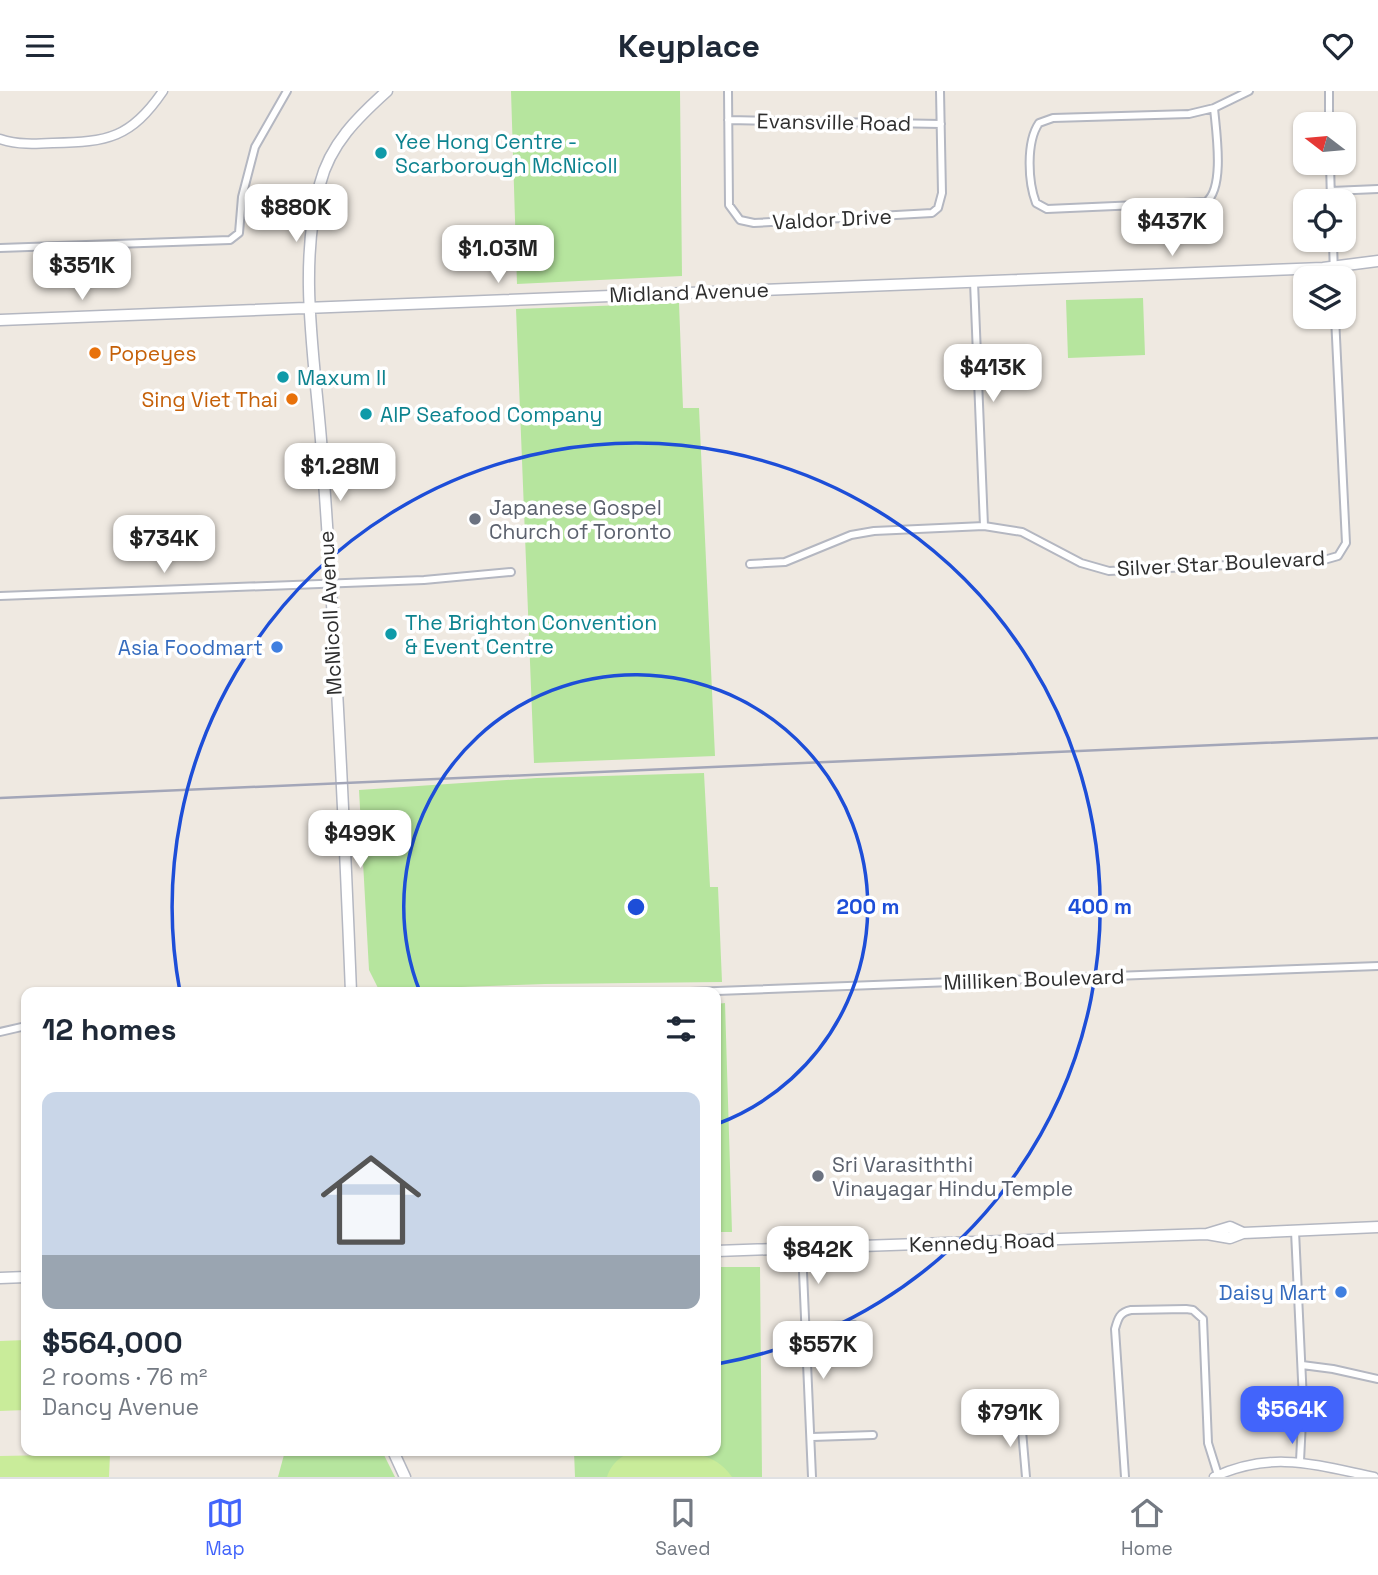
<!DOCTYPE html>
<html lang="en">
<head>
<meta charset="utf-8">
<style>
	:root { --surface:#fff; --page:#f6f6f7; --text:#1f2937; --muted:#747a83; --line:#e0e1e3; --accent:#4264fb }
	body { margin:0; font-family:"Space Grotesk",sans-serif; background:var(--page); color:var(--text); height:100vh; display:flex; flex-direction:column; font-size:26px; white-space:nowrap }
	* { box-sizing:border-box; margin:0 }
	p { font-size:23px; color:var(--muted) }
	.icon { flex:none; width:38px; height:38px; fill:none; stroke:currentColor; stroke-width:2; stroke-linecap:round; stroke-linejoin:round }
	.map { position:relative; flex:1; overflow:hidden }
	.side { position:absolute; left:21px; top:896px; width:700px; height:469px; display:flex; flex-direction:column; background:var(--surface); border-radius:14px; box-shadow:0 2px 5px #0004 }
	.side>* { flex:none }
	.needle { width:46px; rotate:286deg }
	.tools { position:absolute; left:1293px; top:21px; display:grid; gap:14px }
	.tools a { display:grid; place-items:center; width:63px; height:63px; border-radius:14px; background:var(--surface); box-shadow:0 2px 5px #0004; font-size:35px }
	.price { position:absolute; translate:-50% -60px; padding:0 16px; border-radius:14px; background:#fff; color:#222; font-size:23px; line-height:46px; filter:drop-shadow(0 2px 4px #0008) }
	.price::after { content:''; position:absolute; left:50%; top:42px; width:21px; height:16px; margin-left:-10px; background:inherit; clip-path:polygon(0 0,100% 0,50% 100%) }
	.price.active { background:var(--accent); color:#fff }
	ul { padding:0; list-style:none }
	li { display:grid; align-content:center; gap:14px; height:371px; padding:0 21px }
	li span { display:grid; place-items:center; height:217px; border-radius:14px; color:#555 }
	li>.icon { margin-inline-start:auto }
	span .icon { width:126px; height:126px; fill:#fffc; stroke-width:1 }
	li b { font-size:30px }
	h2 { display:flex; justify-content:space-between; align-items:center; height:84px; padding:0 21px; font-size:30px }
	header { display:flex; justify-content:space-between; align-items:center; height:91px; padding:0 21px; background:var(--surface); font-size:32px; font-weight:600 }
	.dock { display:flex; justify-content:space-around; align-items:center; height:98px; border-top:2px solid var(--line); background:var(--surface); font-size:19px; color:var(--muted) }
	.dock a { display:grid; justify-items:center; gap:4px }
	.dock .active { color:var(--accent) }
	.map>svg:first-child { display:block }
	.green { fill:#b6e59e }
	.pitch { fill:#c9ec9a }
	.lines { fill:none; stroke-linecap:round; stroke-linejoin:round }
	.minor-casing { stroke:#b4b7c1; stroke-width:10 }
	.tertiary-casing { stroke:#b4b7c1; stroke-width:11 }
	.secondary-casing { stroke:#b4b7c1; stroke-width:13 }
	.minor { stroke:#fff; stroke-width:6 }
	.tertiary { stroke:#fff; stroke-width:8 }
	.secondary { stroke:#fff; stroke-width:10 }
	.rail { stroke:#a3a6b8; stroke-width:2.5 }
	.ring { fill:none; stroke:#1d4ed8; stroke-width:3.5 }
	.culture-dot { fill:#0f9aa8; stroke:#fff; stroke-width:2.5 }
	.food-dot { fill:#e8710a; stroke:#fff; stroke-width:2.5 }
	.worship-dot { fill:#6b7280; stroke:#fff; stroke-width:2.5 }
	.shop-dot { fill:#3f7fe0; stroke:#fff; stroke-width:2.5 }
	.labels { text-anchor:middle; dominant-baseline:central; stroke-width:7; stroke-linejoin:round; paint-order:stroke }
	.street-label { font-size:21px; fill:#2e2e2e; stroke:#fff }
	.culture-label { font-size:21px; fill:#0d838f; stroke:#fff; text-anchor:start }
	.food-label { font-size:21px; fill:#c56008; stroke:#fff; text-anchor:start }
	.worship-label { font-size:21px; fill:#5b616d; stroke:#fff; text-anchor:start }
	.shop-label { font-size:21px; fill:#366cbe; stroke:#fff; text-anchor:end }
	.centre { fill:#1d4ed8; stroke:#fff; stroke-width:3.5 }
	.ring-label { font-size:21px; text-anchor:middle; font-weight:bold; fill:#1d4ed8; stroke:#fff; stroke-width:7; stroke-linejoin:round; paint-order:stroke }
</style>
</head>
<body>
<header><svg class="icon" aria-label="menu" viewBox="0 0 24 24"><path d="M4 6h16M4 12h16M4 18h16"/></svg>Keyplace<svg class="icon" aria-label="heart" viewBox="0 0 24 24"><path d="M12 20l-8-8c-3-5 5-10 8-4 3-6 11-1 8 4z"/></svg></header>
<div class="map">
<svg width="1378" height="1386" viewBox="0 0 1378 1386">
	<rect width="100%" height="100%" fill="#efe9e1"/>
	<path class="green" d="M511 0H680L682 185 517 193Z
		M1143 207 1145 264 1068 267 1066 209Z
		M679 212 683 317H699L715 665 534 672 516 218Z
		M704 682 710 796H718L722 891 545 893 379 899 369 879 359 699 537 687Z
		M725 912 732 1141H716V913Z
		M716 1176H760L762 1386H575L574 1360H716Z
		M285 1360H382L395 1386H278Z"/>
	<path class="pitch" d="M26 1249V1319L0 1320V1250Z
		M640 1360C672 1360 712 1356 732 1386H607C612 1371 624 1361 640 1360Z
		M110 1363 109 1386H0V1365Z"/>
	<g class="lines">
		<g class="minor-casing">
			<path id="minor" d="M728 0 729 114 740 129 754 132 932 122 938 117 942 102 940 0
				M1329 0V33
				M1214 17C1216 40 1225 97 1206 111L1047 118 1036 112C1028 91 1026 51 1039 32L1053 27 1189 23 1214 17 1249 0
				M728 29 941 33
				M1330 72 1331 110
				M1331 100 1378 98
				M1333 149 1334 187
				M0 157 230 149 239 142 242 106 255 56 287 0
				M974 191 984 435
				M750 473 785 471 851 444 874 440 984 435 1022 441 1081 472 1109 480 1324 469 1338 465 1346 452 1335 226
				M0 505 424 489 511 481
				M690 901 1378 875
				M0 941 26 935
				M1295 1140 1303 1310 1300 1370
				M802 1158 812 1386
				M807 1236 854 1234
				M1302 1274 1333 1278 1378 1288
				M1021 1328 1026 1386
				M812 1346 873 1344
				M1125 1386 1115 1238C1118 1227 1120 1221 1131 1219L1186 1218 1193 1219 1203 1228 1208 1352 1218 1384"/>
		</g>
		<g class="tertiary-casing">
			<path id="tertiary" d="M0 48C18 54 35 53 53 52 108 51 131 47 163 0
				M1214 1386C1272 1359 1316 1374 1374 1386"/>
		</g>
		<g class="secondary-casing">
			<path id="secondary" d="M0 229 1323 177 1378 170
				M351 901C344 722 335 541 322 362 316 274 297 179 320 93 330 53 358 26 387 0
				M1207 1143 1230 1147 1243 1142 1378 1136
				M716 1160 1207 1143 1230 1136 1243 1142
				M0 1187 26 1186
				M393 1360 405 1386"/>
		</g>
		<use href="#minor" class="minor"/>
		<use href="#tertiary" class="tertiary"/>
		<use href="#secondary" class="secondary"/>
		<path class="rail" d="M0 707C460 691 919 668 1378 647"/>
	</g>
	<g class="ring">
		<path d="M420 901A232 232 0 1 1 717 1033"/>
		<path d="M180 901A464 464 0 1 1 717 1273"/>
	</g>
	<g class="culture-dot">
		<circle cx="381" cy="62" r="7"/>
		<circle cx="283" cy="286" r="7"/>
		<circle cx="366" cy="323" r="7"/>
		<circle cx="391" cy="543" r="7"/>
	</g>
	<g class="food-dot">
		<circle cx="95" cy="262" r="7"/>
		<circle cx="292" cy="308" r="7"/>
	</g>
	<g class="worship-dot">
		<circle cx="475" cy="428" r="7"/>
		<circle cx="818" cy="1085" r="7"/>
	</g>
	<g class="shop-dot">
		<circle cx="277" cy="556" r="7"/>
		<circle cx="1341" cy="1201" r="7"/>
	</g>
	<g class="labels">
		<g class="street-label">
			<text transform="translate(834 31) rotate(1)">Evansville Road</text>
			<text transform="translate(832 128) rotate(-3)">Valdor Drive</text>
			<text transform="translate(689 201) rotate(-2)">Midland Avenue</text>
			<text transform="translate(1221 472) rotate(-3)">Silver Star Boulevard</text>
			<text transform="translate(330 522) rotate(-93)">McNicoll Avenue</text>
			<text transform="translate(1034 888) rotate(-2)">Milliken Boulevard</text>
			<text transform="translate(982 1151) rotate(-2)">Kennedy Road</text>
		</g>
		<g class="culture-label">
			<text x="395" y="50">Yee Hong Centre -<tspan x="395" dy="24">Scarborough McNicoll</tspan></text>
			<text x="297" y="286">Maxum II</text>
			<text x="380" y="323">AIP Seafood Company</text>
			<text x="405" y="531">The Brighton Convention<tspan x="405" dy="24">&amp; Event Centre</tspan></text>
		</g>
		<g class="food-label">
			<text x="109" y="262">Popeyes</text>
			<text x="278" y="308" text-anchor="end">Sing Viet Thai</text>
		</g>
		<g class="worship-label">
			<text x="489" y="416">Japanese Gospel<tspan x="489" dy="24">Church of Toronto</tspan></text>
			<text x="832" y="1073">Sri Varasiththi<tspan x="832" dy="24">Vinayagar Hindu Temple</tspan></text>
		</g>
		<g class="shop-label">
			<text x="263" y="556">Asia Foodmart</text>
			<text x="1327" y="1201">Daisy Mart</text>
		</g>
	</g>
	<circle cx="636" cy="816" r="10" class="centre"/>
	<g class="ring-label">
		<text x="868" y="823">200 m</text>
		<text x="1100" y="823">400 m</text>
	</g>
</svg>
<div class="tools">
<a><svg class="needle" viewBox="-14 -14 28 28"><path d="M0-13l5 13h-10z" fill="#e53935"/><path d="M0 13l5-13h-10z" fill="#747a83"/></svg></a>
<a><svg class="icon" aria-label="locate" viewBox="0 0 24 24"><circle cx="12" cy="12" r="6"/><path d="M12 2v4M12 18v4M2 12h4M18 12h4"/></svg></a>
<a><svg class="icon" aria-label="layers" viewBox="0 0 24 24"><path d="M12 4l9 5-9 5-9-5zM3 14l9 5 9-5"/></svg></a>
</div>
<b class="price" style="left:296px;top:153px">$880K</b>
<b class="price" style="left:1172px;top:167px">$437K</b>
<b class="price" style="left:498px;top:194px">$1.03M</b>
<b class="price" style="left:82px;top:211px">$351K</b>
<b class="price" style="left:993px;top:313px">$413K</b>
<b class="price" style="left:340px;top:412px">$1.28M</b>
<b class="price" style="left:164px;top:484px">$734K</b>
<b class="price" style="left:360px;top:779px">$499K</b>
<b class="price" style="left:818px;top:1195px">$842K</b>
<b class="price" style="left:823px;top:1290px">$557K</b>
<b class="price active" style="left:1292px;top:1355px">$564K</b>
<b class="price" style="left:1010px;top:1358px">$791K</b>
<section class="side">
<h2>12 homes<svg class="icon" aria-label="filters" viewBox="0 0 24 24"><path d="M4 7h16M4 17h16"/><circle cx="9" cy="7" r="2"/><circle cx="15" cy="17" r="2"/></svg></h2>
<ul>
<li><span style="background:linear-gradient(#c9d6e8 75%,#9aa5b1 0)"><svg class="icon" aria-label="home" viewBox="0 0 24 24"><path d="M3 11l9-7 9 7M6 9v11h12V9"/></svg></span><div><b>$564,000</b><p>2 rooms · 76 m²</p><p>Dancy Avenue</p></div></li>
</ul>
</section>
</div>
<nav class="dock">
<a class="active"><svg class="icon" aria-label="map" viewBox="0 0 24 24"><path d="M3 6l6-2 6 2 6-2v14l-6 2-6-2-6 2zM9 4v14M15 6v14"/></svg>Map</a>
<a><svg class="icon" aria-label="saved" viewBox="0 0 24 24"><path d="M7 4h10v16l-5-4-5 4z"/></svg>Saved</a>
<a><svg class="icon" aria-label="home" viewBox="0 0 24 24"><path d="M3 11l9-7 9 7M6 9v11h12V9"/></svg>Home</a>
</nav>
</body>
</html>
